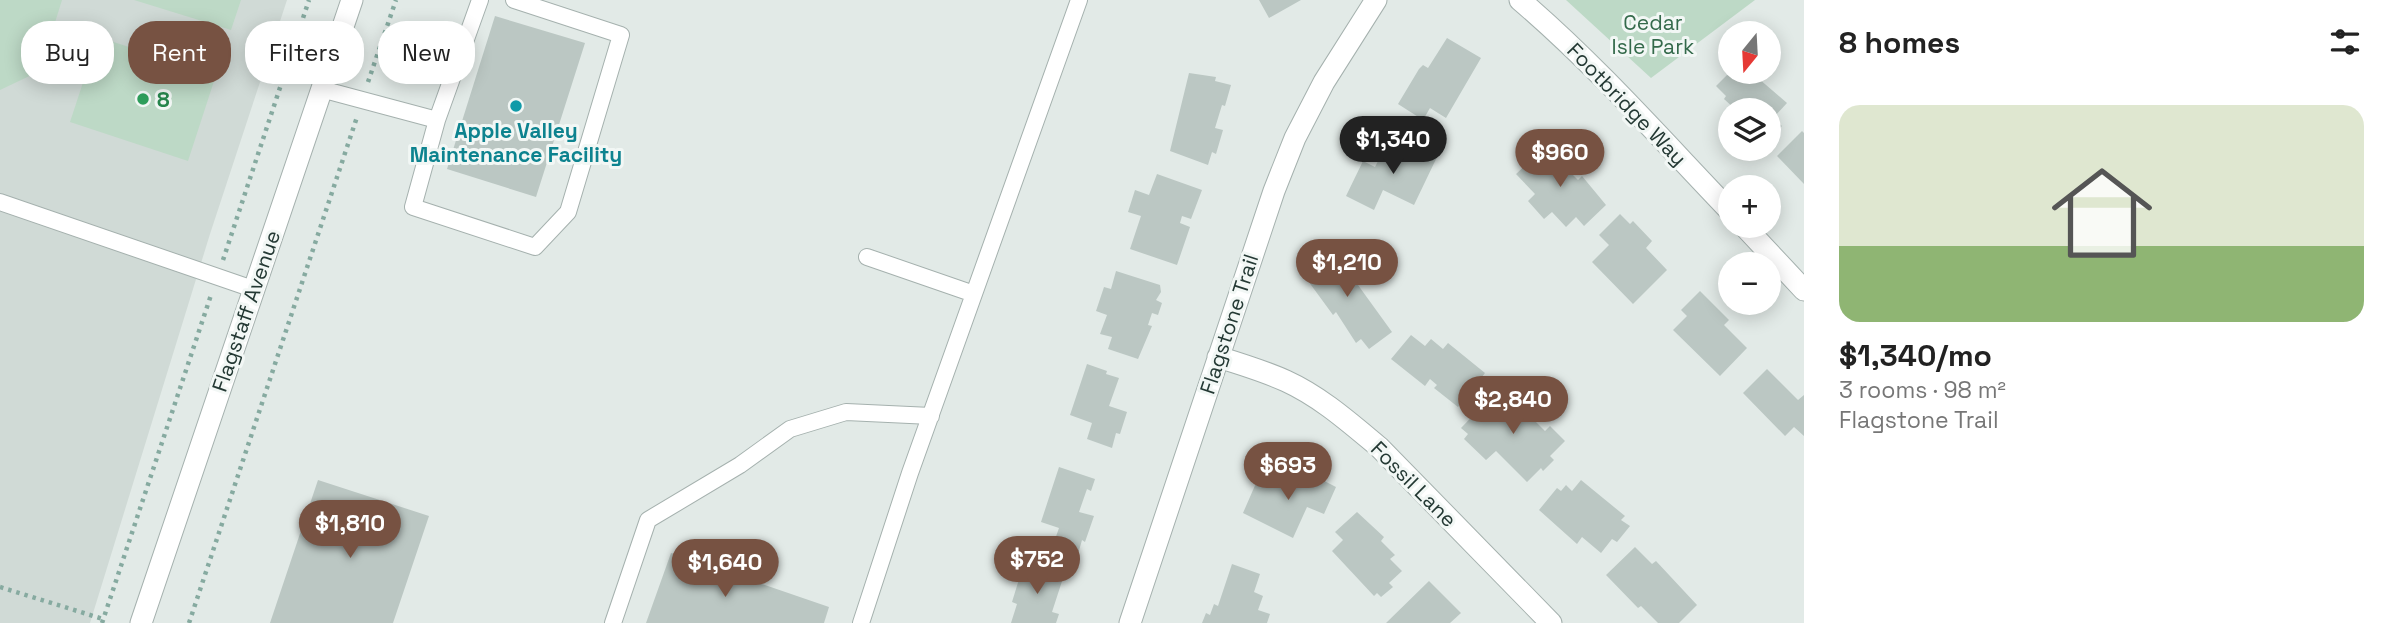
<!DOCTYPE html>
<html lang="en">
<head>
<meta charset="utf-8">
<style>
	:root { --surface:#fff; --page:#f6f6f6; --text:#222; --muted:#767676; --accent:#775242 }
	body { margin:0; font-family:"Space Grotesk",sans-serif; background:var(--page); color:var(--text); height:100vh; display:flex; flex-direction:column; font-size:26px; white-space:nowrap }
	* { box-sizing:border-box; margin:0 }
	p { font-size:23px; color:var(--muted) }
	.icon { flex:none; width:38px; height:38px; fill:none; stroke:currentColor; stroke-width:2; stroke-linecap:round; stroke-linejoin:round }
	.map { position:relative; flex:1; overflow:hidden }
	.sheet { display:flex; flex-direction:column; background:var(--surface); width:595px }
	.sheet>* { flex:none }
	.hud { position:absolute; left:21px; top:21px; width:665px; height:63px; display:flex; gap:14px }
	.needle { width:46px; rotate:198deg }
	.fabs { position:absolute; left:1718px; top:21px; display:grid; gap:14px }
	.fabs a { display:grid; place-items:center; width:63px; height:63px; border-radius:50%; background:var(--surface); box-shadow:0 4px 18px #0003; font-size:35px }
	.price { position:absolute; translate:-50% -60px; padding:0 16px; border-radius:24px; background:var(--accent); color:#fff; font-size:23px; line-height:46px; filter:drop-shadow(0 2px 4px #0008) }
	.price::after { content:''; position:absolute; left:50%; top:42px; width:21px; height:16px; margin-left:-10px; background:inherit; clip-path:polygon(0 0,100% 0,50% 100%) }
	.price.selected { background:#222; color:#fff }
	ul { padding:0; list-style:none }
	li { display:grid; align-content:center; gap:14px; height:371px; padding:0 35px }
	li span { display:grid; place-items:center; height:217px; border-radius:21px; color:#555 }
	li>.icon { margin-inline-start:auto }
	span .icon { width:126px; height:126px; fill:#fffc; stroke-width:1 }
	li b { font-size:30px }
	h2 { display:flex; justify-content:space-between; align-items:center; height:84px; padding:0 35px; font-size:30px }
	.pill { padding:0 24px; border-radius:28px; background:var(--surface); box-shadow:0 4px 18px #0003; font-size:24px; line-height:63px }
	.pill.selected { background:var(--accent); color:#fff }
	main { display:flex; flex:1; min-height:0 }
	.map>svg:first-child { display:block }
	.built { fill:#d0dad6 }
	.green { fill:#bdd9c6 }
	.building { fill:#bbc7c3 }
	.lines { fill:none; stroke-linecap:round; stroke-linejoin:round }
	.service-casing { stroke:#a5b1ae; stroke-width:18 }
	.minor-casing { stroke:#a5b1ae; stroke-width:23 }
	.tertiary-casing { stroke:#a5b1ae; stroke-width:23 }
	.path { stroke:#86aaa0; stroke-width:4.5; stroke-dasharray:3.5 5; stroke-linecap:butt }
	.service { stroke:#fff; stroke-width:16 }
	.minor { stroke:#fff; stroke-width:21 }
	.tertiary { stroke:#fff; stroke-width:21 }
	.leisure-dot { fill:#2e9e5b; stroke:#f2f7f5; stroke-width:2.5 }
	.culture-dot { fill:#0f9aa8; stroke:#f2f7f5; stroke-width:2.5 }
	.labels { text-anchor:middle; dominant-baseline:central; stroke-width:6; stroke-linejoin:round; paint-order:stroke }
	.park-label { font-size:21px; fill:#346a4b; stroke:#f2f7f5 }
	.leisure-label { font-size:21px; font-weight:bold; fill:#27864d; stroke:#f2f7f5; text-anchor:start }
	.street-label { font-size:21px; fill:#243934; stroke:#f2f7f5 }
	.culture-label { font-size:21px; font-weight:bold; fill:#0d838f; stroke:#f2f7f5 }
</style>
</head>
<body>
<main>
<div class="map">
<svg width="1804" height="623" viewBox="0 0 1804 623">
	<rect width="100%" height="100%" fill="#e2eae7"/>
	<path class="built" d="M0 0H287L210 234 90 623H0Z"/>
	<path class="green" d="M0 0H62L40 71 0 90Z
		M134 0H241L231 30Z
		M1566 0H1755L1651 78Z
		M98 37 216 75 188 161 70 122Z"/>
	<path class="building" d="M1259 0H1301L1269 18Z
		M495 16 585 43 536 197 447 169Z
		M1447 38 1481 58 1446 118 1430 108 1423 120 1398 104 1419 69 1423 65 1428 68Z
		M1730 72H1751L1787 103 1773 118 1782 126 1769 139V110H1736L1724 99 1726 96 1716 86Z
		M1189 73 1216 77 1215 81 1231 85 1225 106 1222 105 1215 128 1223 130 1216 154 1212 152 1208 165 1170 151Z
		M1802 131 1804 133V184L1777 156Z
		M1395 137 1437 157 1414 205 1383 190 1374 210 1346 196 1363 161 1375 167 1380 157 1387 161Z
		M1545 147 1550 154 1557 153 1562 158 1566 155 1576 166 1570 172 1578 180 1582 176 1606 205 1584 226 1576 217 1566 227 1552 212 1544 219 1528 201 1535 194 1516 174Z
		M1157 174 1202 190 1191 219 1182 216 1180 223 1190 227 1177 265 1130 249 1141 216 1128 212 1135 190 1149 195Z
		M1620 214 1630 224 1633 221 1652 241 1646 248 1667 270 1633 304 1592 262 1609 245 1599 235Z
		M1342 251 1356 271 1353 273 1361 283 1358 285 1392 332 1369 349 1361 339 1356 343 1336 312 1333 315 1303 274 1332 252 1335 256Z
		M1116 271 1160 285 1161 292 1156 300 1162 303 1158 315 1152 313 1148 325 1152 326 1138 359 1108 349 1112 337 1100 334 1107 315 1096 311 1104 287 1111 289Z
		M1700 291 1729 320 1724 325 1747 348 1720 376 1673 330 1687 316 1681 310Z
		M1411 335 1425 346 1431 339 1443 349 1448 343 1485 373 1458 407 1434 388 1437 385 1430 379 1425 386 1391 359Z
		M1087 364 1107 371 1106 374 1119 378 1109 406 1127 412 1120 434 1116 433 1112 448 1087 439 1092 423 1070 415Z
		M1767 369 1798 400 1804 395V436L1794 427 1785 436 1743 393Z
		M1522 392 1538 408 1530 416 1545 431 1550 426 1565 441 1550 456 1554 460 1543 471 1541 468 1527 482 1496 451 1486 460 1464 439 1468 434 1461 428 1490 398 1503 411Z
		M1059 467 1095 479 1091 491 1087 489 1079 512 1094 516 1085 542 1082 540 1078 554 1053 545 1059 528 1041 522Z
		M1301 469 1336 487 1324 514 1307 507 1293 538 1243 513 1260 474 1292 491Z
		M318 480 429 516 393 623H270Z
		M1581 480 1625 516 1621 520 1630 526 1617 542 1612 539 1601 553 1582 537 1577 544 1539 510 1557 488 1561 491 1566 485 1572 491Z
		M1357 512 1384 537 1381 541 1395 555 1390 559 1402 571 1389 583 1393 587 1381 597 1377 593 1374 596 1332 551 1343 540 1335 532Z
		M1635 547 1652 564 1656 561 1697 605 1679 623H1658L1641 606 1638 608 1606 575Z
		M671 553 829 607 824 623H646Z
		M1024 563 1064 575 1052 612 1059 614 1056 623H1011L1017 604 1012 602Z
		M1232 564 1260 574 1254 592 1263 596 1258 610 1270 614 1267 623H1202L1206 613 1210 615 1214 604 1218 606Z
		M1429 581 1461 613 1450 623H1386Z"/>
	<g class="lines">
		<g class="service-casing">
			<path id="service" d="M480 0 437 120 413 207 535 247 568 212 621 35 514 0
				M321 89 437 120
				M0 202 253 289
				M867 257 974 294
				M613 623 648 520 740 465 790 429 846 412 931 416
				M861 623 910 473 1079 0"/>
		</g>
		<g class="minor-casing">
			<path id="minor" d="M1520 0C1596 65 1662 140 1731 212
				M1744 226 1804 290
				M1218 357C1241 364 1264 371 1286 381 1321 397 1350 423 1379 447L1551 623
				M1130 623 1274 191 1295 138 1324 82 1376 0"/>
		</g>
		<g class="tertiary-casing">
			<path id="tertiary" d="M141 623 352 0"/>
		</g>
		<path class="path" d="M368 82 396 0
			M223 260 309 0
			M0 587 103 619
			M102 623 211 295
			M189 623 357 117"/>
		<use href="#service" class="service"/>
		<use href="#minor" class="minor"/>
		<use href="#tertiary" class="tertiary"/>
	</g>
	<circle class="leisure-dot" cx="143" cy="99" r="7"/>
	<circle class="culture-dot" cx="516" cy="106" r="7"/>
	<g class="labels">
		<g class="park-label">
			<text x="1653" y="22">Cedar<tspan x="1653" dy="24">Isle Park</tspan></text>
		</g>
		<g class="leisure-label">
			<text x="157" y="99">8</text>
		</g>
		<g class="street-label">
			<text transform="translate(1627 104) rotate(46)">Footbridge Way</text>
			<text transform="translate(246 311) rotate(-71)">Flagstaff Avenue</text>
			<text transform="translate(1229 324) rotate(-72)">Flagstone Trail</text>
			<text transform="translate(1414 484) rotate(45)">Fossil Lane</text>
		</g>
		<g class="culture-label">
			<text x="516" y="130">Apple Valley<tspan x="516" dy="24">Maintenance Facility</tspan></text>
		</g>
	</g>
</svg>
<div class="fabs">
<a><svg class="needle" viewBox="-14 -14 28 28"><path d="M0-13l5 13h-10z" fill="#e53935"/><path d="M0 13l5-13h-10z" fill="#767676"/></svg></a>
<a><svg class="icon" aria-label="layers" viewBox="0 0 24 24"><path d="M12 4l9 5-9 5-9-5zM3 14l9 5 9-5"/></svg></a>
<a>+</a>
<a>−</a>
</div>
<b class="price selected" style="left:1393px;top:176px">$1,340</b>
<b class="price" style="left:1560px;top:189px">$960</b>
<b class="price" style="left:1347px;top:299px">$1,210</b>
<b class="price" style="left:1513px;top:436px">$2,840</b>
<b class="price" style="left:1288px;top:502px">$693</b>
<b class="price" style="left:350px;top:560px">$1,810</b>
<b class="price" style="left:1037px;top:596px">$752</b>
<b class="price" style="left:725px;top:599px">$1,640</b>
<div class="hud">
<a class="pill">Buy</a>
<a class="pill selected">Rent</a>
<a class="pill">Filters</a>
<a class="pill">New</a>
</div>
</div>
<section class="sheet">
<h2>8 homes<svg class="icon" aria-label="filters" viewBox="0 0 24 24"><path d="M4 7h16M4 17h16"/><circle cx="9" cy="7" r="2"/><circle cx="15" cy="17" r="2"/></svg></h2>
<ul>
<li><span style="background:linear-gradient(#dfe7d0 65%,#8fb573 0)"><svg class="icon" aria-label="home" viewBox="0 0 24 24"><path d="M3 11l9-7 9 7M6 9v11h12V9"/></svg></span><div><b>$1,340/mo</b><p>3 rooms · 98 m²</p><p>Flagstone Trail</p></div></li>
</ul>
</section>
</main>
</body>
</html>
